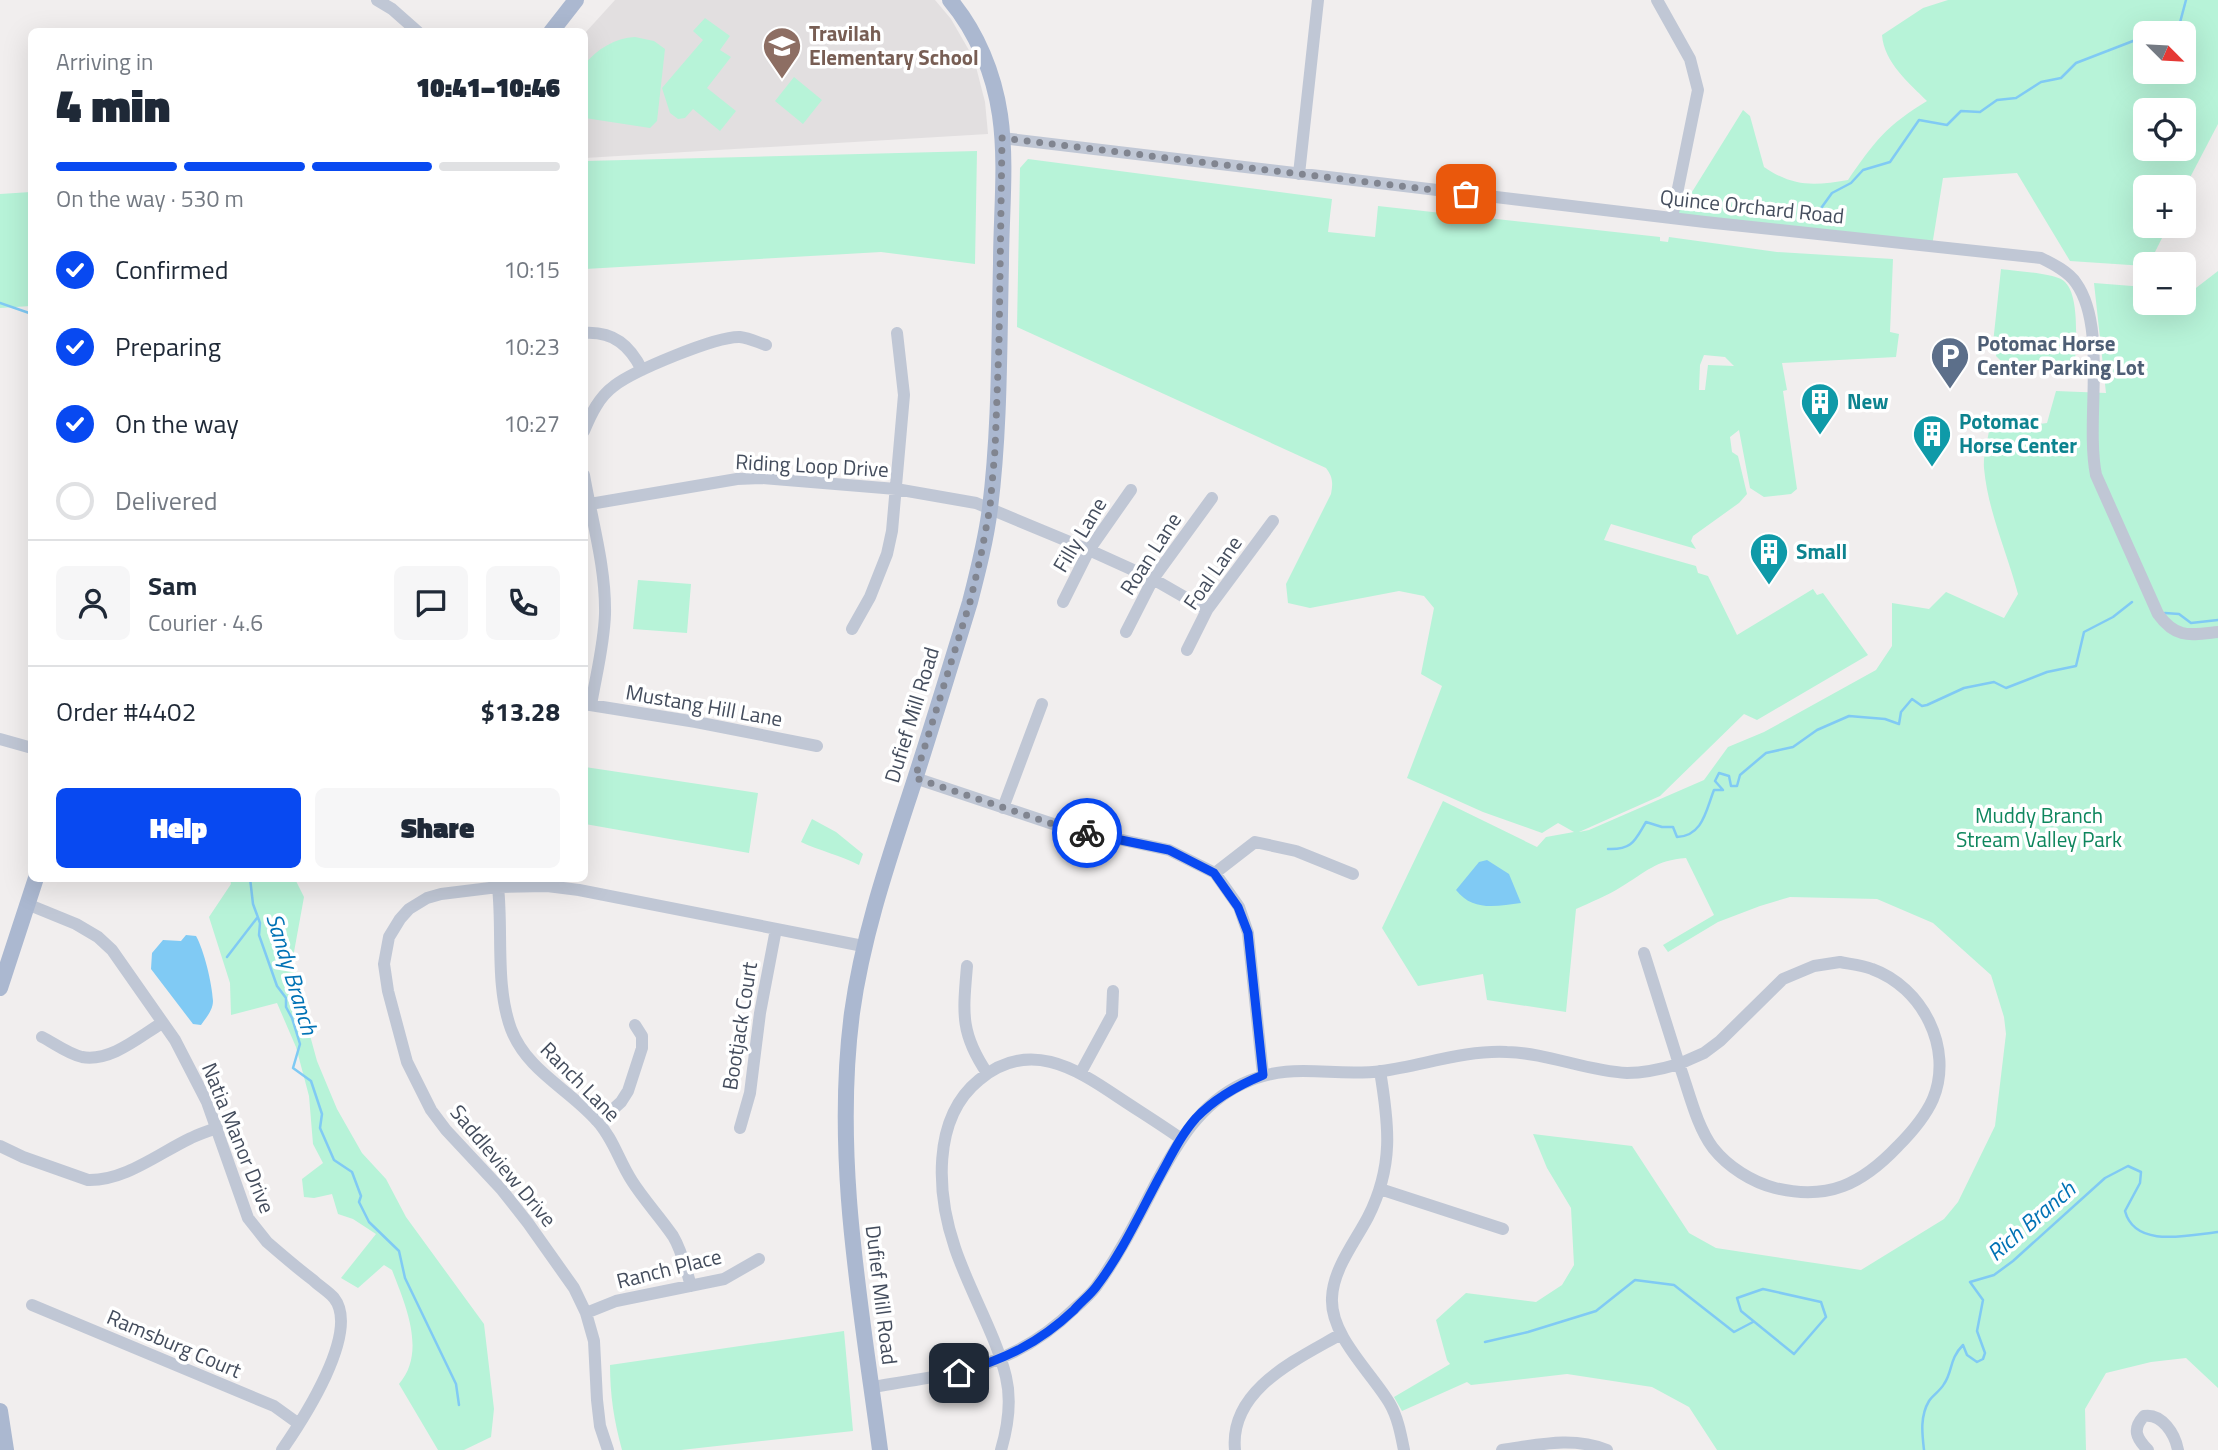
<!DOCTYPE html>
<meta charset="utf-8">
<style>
body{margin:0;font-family:"Titillium Web",sans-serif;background:#f6f6f7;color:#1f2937;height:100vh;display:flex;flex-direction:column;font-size:26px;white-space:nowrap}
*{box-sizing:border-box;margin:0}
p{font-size:23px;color:#747a83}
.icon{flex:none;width:38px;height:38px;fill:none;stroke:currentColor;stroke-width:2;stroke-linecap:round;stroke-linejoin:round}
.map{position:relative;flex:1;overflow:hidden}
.panel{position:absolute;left:28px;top:28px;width:560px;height:854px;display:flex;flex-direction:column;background:#fff;border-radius:10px;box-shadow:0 7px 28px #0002}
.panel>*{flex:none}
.needle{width:46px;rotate:114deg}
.buttons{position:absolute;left:2133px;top:21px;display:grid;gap:14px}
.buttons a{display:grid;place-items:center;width:63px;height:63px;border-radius:10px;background:#fff;box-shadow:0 7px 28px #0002;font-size:35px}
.pin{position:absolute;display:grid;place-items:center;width:60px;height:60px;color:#fff;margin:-30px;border-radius:14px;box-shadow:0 4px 10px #0006}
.courier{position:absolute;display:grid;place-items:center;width:70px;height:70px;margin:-35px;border:5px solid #0849f1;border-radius:50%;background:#fff;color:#222;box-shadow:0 2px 9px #0007}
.head em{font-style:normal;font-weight:800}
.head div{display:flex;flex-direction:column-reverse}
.head{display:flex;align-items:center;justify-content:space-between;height:119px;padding:0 28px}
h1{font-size:46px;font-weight:800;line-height:52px}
.bar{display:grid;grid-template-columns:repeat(4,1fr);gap:10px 7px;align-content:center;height:84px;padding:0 28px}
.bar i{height:9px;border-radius:5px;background:#e0e1e3}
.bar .current{background:#0849f1}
.bar p{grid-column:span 4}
.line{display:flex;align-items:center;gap:18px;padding:0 28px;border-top:2px solid #e0e1e3}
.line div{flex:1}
.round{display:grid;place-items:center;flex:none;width:74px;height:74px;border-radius:10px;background:#f6f6f7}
ol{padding:0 28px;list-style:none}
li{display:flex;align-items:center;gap:21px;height:77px}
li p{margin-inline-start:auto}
li .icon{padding:7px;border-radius:50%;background:#0849f1;color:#fff;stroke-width:4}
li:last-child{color:#747a83}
li i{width:38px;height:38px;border:4px solid #e0e1e3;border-radius:50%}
.primary-button{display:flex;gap:14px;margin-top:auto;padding:14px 28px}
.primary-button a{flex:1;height:80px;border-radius:10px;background:#0849f1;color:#fff;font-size:28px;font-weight:800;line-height:80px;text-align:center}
.primary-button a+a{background:#f6f6f7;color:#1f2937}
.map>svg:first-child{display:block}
.education{fill:#e2dfe0}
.green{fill:#b7f3d8;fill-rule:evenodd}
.water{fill:#80caf4}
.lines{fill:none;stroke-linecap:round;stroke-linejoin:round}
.stream{stroke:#80caf4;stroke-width:2.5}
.minor{stroke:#c0c7d5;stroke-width:12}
.major{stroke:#abb8d0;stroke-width:16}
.done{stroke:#818590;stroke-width:7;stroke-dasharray:0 12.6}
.route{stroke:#0849f1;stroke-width:9}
.labels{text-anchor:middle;stroke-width:7;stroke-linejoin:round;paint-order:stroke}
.education-label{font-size:21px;font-weight:bold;fill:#785e54;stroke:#fff;text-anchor:start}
.street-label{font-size:21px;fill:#444d5d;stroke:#fff}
.service-label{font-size:21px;font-weight:bold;fill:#4e5e75;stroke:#fff;text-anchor:start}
.culture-label{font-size:21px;font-weight:bold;fill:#0d838f;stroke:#fff;text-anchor:start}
.park-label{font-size:21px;fill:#0e865d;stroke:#fff}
.water-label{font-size:23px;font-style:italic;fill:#0072b5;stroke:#fff}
</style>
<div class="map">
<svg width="2218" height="1450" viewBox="0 0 2218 1450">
<rect width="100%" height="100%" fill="#f1eeee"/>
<path class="education" d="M615,0H935L951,19L974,59L985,102L988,134L585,158V33Z"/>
<path class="green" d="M1948,0H2218V124L2184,189L2146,187V226H2168L2149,264L2145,266L2070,261L2017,173L1943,178L1932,246L1667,218L1682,208L1743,110L1750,116L1764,167C1793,187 1814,186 1848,180C1874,142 1887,125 1927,101C1908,82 1884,62 1882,35L1923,8ZM2146,33H2184V72H2146ZM2146,110H2184V149H2146Z
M705,18L730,36L720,50L731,57L707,88L736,111L720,131L693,109L685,118L678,119L670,113L662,88L703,40L693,31Z
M635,37L654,41L665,49L657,121L650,128L585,118L584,65C597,49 615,38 635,37Z
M794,77L822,100L803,124L775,101Z
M977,151L975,264L881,252L585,269V161Z
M1028,159L1332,199L1328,232L1375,237L1378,206L1660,237V241L1668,242L1669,237L1777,252L1893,259L1890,332L1899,334L1896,357L1782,363L1787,390L1783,391L1797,489L1791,494L1764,497L1750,488L1739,430L1730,437L1732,452L1738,456L1747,494L1739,503L1693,536L1691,541L1696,549L1611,524L1604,540L1696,566L1698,573L1708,576L1737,635L1813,589L1817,595L1823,593L1868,655L1757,720L1744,714L1660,796L1579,832L1589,830L1704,780L1728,747L1764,732L1876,670L1892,646V603L1929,609L1946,592L2004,618L2018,594C2007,552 1988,512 1984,468C1983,457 1987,443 1989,431L2047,423L2056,391L2106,393L2094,283L2145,287L2146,303H2184V291H2192L2218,271V1388L2186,1358L2151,1362L2106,1373L2085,1409L2086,1450H1717L1689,1407L1652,1387L1567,1374L1471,1385L1467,1382L1402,1411L1394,1397L1450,1364L1447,1360L1436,1320L1466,1293L1536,1302L1562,1285L1574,1265L1571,1208L1547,1168L1533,1134L1632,1146L1689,1233L1716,1248L1861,1270L1944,1219L1958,1202L1995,1126L2006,1034L2004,1017L1991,975L1933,923L1877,899L1790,897L1760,906L1718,922L1668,952L1663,945L1714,915L1686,858C1656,860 1646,872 1621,887C1607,896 1591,902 1576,909L1566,1012L1487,1000L1483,974L1418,986L1382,928L1443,801L1537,847L1546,837L1574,832L1558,823L1542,833L1483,812L1407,778L1442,686L1421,674L1434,608L1424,596L1399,591L1310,608L1288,603L1286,584L1331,494C1333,483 1333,477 1326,468L1017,327L1020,168ZM1704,355L1725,357L1734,366L1708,365L1705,390H1699L1700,365Z
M31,192V306L0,308V194Z
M2001,269C2015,271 2049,273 2061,279C2082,290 2075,348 2075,369L2004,364L1996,356L1997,346L1993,343Z
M638,580L691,584L687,633L633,629Z
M585,767L758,793L749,853L585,824Z
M812,819L836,832L863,854L859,865C840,855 820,851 801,842Z
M230,879H295L304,897L294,952L297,988L317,1061L337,1109L362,1153L386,1179L406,1217L484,1324L494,1409L491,1437L464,1450H438L399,1384C427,1352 405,1304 392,1270L384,1265L358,1288L341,1278L376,1234L353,1219L338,1214L332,1194L314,1198L304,1197L302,1179L323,1163L313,1144L309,1096L296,1047L277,1003L231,1015L230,983L209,917L231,884Z
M844,1331L853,1431L681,1450H622C614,1421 610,1395 610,1365Z"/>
<path class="water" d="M1487,860L1509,874L1521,903C1497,906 1473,912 1456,890L1479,862Z
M186,935L196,936C204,950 212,983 213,1001C213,1010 206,1018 201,1025L193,1024L151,969L152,953L163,940L181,941Z"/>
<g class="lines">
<path class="stream" d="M2156,33L2178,30L2186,0
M1819,211L1832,193L1851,183L1863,170L1890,162L1919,120L1947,125L1961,111L1980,112L1997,100L2016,98L2041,82L2061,78L2076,63L2146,36
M0,303L32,314
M2165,613L2179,614L2191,623L2218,620
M1608,849C1633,850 1635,840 1646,822L1662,827H1673L1677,837C1703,836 1706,810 1714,790H1723L1715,781L1719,773L1729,776L1731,786H1737L1740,775L1766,753L1793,747L1817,730L1849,716L1885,719L1899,724L1901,712L1912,699L1922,706L1927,705L1964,688L1994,682L2006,688L2047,672L2076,666L2084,632L2113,617L2132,602
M250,878L253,904L260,923L259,935L277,986L286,998V1007L292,1018L300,1044L293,1068L311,1081L322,1114L320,1128L334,1160L352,1172L361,1196L359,1202L369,1222L399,1251L405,1278L456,1384L459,1405
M227,957L257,918
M1763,1289L1821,1302L1826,1317L1794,1354L1741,1311L1737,1298Z
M1485,1342L1528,1332L1596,1311L1635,1280L1674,1285L1734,1332L1753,1322
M1924,1450C1922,1433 1920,1416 1929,1401C1933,1395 1940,1391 1944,1384C1953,1371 1949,1359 1963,1345L1967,1355L1977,1362L1983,1359L1985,1353L1977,1331L1983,1300L1970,1282L1994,1275L2013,1261L2105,1178L2128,1166L2141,1172L2140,1183L2125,1211C2135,1249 2189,1235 2218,1232"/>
<path class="minor" d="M377,0L392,9L418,32
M1657,0L1690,59L1698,90L1672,218
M1002,138L1705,222L2041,258C2053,264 2069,272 2076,283C2108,328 2085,420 2096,475L2158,614C2176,639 2190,635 2218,632
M1299,174L1318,0
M584,333C614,331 630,346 642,370
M584,431C591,414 599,397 614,386C633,371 716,336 740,337C749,338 757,342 766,345
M584,475C592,521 606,568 605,614C604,645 596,675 591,705
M590,504L737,479L761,478L896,489L976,503L1089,550L1153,579L1207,610
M1063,602L1089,550L1131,490
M852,629L870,597L887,554L892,531L904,395L897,333
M1126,632L1153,579L1212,498
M1187,650L1207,610L1273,521
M584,704L696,722L817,746
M0,739L32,748
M915,778L1062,827L1169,850L1215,873L1239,907L1248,933L1263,1075
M1003,808L1042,704
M1215,873L1255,842L1296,851L1353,874
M498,887C503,933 495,985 511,1029C527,1071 569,1089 597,1121C613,1138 619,1161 632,1181C644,1200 660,1217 673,1236C682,1251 686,1269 691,1286
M27,904L76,924L98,937L112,950L175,1040L207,1102L248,1218L267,1242C282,1255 297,1268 313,1280C319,1286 328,1291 334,1298C361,1332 302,1421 282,1450
M1840,962C1850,964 1862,965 1872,969C1922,987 1954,1048 1933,1099C1925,1117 1912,1132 1898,1146C1862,1184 1828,1201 1775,1188C1752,1182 1728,1167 1713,1148C1696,1125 1689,1091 1679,1064L1704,1053L1720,1041L1783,979L1814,966Z
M967,966C963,1013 960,1033 987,1073
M42,1037C54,1043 68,1054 82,1057C111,1062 139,1037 162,1023
M1380,1071C1389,1125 1394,1166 1368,1217C1355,1242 1333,1269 1332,1298C1330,1336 1372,1373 1390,1404C1398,1418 1401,1435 1404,1450
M1081,1072L1112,1015L1113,991
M599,1122L621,1102L628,1091L642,1048V1036L635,1025
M740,1128L750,1093L760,1013L776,929
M0,1146L23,1157L88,1180C125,1181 159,1153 191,1138C199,1134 208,1131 217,1128
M1380,1189L1503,1229
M32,1305L274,1406L299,1424
M586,1313L616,1301L724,1279L759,1259
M872,1387C951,1374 1013,1369 1074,1309C1082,1302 1090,1295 1096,1287C1120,1254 1138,1217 1157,1181C1178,1142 1200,1104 1242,1084C1291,1060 1332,1078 1382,1071C1424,1065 1465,1050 1507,1052C1548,1053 1586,1071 1627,1073C1645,1073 1662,1069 1679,1064L1644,953
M608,1450L600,1426L597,1400L594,1341L586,1313L574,1288L528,1223L502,1190L446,1130L431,1110L407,1062L388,991L384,964L389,937L400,919L409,909L427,898L441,894L498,887L547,886L579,890L863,946
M1001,1450C1008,1426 1012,1402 1006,1377C996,1335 969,1290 955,1248C937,1195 931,1119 979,1080C1028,1039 1074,1067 1118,1097C1139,1111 1160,1124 1180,1138
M1235,1450C1229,1389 1298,1359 1341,1334
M1502,1450C1538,1445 1572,1436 1607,1450
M2148,1450C2136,1438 2132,1429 2144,1416C2162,1413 2175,1434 2178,1450"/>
<path class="major" d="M551,32L576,0
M0,988L36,878
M0,1411L6,1450
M880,1450C861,1306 833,1159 852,1013C863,933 890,856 915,779C934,720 952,661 970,602C978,571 986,540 990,508C1000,428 999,345 1001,264C1001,215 1007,164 1000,115C994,74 977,32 950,0"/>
</g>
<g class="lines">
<path class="done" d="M1087,833L1062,827L915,778L970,602L981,555L990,507L995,450L999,343L1002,138L1466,194"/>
<path class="route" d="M959,1373C1006,1358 1038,1344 1074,1310C1081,1302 1090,1295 1096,1287C1122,1253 1140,1213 1160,1176C1171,1156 1181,1135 1196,1118C1215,1098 1239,1085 1263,1075L1248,933L1238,907L1214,873L1169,850L1087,833"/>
</g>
<defs>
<g id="school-pin" transform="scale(2.0125)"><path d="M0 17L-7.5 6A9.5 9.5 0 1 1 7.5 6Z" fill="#8d6e63" stroke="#fff"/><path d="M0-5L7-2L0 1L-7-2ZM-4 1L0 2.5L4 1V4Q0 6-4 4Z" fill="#fff"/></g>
<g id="parking-pin" transform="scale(2.0125)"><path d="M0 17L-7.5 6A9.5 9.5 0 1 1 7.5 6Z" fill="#5c6f8a" stroke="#fff"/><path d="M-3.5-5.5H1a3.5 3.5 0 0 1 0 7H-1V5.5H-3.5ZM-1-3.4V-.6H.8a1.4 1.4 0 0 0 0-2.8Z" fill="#fff"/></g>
<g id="building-pin" transform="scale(2.0125)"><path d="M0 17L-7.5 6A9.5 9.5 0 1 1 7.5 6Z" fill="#0f9aa8" stroke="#fff"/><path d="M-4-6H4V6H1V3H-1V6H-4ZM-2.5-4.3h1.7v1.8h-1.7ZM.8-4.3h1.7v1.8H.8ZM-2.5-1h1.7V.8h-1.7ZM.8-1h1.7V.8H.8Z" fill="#fff"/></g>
</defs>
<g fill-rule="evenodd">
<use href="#school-pin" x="782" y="46"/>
<use href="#parking-pin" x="1950" y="356"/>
<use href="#building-pin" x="1820" y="402"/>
<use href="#building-pin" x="1932" y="434"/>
<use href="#building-pin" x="1769" y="552"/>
</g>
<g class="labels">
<g class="education-label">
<text x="809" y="41">Travilah<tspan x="809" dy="24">Elementary School</tspan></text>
</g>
<g class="street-label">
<text transform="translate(1752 207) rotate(6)" y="7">Quince Orchard Road</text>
<text transform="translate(812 466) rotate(3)" y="7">Riding Loop Drive</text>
<text transform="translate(1080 535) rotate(-59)" y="7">Filly Lane</text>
<text transform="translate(1151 554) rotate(-57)" y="7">Roan Lane</text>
<text transform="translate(1213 573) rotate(-55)" y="7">Foal Lane</text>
<text transform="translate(704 706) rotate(10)" y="7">Mustang Hill Lane</text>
<text transform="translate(912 715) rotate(-73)" y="7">Dufief Mill Road</text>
<text transform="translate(740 1026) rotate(-81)" y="7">Bootjack Court</text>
<text transform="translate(580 1082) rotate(45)" y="7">Ranch Lane</text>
<text transform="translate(238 1138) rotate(68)" y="7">Natia Manor Drive</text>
<text transform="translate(503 1166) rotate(50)" y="7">Saddleview Drive</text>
<text transform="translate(669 1269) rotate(-14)" y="7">Ranch Place</text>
<text transform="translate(881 1295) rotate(83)" y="7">Dufief Mill Road</text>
<text transform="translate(174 1344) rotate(23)" y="7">Ramsburg Court</text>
</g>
<g class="service-label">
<text x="1977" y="351">Potomac Horse<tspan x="1977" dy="24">Center Parking Lot</tspan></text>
</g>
<g class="culture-label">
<text x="1847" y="409">New</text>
<text x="1959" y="429">Potomac<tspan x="1959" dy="24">Horse Center</tspan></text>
<text x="1796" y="559">Small</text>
</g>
<g class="park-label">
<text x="2039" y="823">Muddy Branch<tspan x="2039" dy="24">Stream Valley Park</tspan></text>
</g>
<g class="water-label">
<text transform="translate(292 974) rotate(73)" y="8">Sandy Branch</text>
<text transform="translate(2031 1221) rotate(-41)" y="8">Rich Branch</text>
</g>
</g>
</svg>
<div class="buttons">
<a><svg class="needle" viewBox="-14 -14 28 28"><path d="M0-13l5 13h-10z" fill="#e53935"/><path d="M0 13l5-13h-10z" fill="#747a83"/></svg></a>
<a><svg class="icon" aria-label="locate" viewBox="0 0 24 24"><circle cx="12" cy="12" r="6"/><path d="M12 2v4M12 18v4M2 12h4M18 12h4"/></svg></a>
<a>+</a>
<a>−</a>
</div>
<div class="pin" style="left:1466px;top:194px;background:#ea580c"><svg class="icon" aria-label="bag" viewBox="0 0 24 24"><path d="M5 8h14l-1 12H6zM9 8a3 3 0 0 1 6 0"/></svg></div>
<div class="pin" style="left:959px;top:1373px;background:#1f2937"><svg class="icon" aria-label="home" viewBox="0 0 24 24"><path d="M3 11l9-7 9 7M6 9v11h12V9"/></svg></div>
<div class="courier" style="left:1087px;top:833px"><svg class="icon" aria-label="bike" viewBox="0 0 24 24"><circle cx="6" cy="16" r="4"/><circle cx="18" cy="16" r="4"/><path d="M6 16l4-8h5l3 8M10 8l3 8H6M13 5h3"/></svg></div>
<section class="panel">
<div class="head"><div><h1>4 min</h1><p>Arriving in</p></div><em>10:41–10:46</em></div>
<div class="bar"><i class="current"></i><i class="current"></i><i class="current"></i><i></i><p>On the way · 530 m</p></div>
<ol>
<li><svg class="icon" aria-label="check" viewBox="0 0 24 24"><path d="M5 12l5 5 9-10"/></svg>Confirmed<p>10:15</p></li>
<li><svg class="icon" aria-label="check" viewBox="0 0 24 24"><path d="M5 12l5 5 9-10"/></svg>Preparing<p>10:23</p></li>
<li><svg class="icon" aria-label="check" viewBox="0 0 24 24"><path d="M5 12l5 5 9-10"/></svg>On the way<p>10:27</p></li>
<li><i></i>Delivered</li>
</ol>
<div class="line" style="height:126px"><a class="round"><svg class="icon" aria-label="person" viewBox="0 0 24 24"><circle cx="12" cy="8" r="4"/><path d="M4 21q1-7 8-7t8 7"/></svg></a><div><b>Sam</b><p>Courier · 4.6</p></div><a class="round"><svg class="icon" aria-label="chat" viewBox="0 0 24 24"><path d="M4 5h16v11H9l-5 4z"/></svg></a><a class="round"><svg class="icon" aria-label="phone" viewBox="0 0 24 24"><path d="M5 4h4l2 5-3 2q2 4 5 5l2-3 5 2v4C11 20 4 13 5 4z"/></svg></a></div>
<div class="line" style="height:91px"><div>Order #4402</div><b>$13.28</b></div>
<div class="primary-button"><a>Help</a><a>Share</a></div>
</section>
</div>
